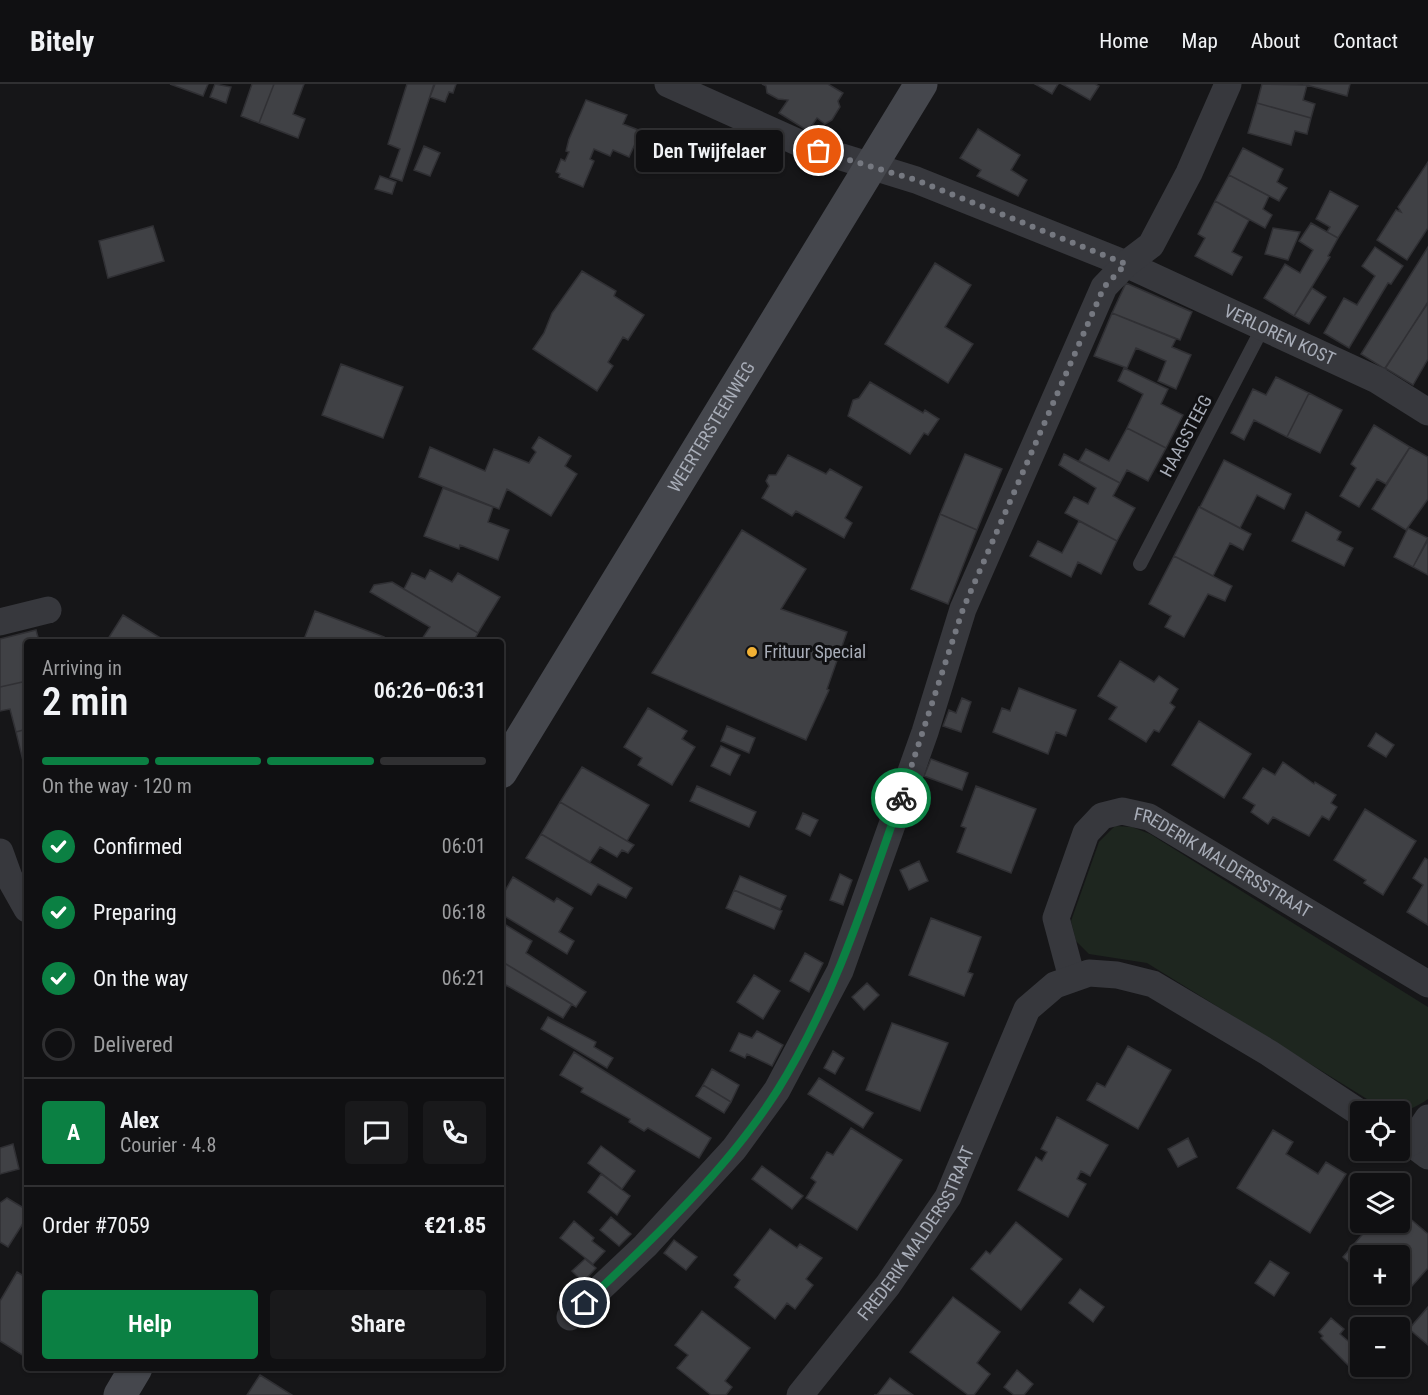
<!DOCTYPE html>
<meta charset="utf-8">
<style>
body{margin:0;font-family:"Roboto Condensed",sans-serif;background:#19191b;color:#f1f3f6;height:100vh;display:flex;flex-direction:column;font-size:22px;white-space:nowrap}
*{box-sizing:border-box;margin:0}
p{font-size:20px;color:#9c9d9f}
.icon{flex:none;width:33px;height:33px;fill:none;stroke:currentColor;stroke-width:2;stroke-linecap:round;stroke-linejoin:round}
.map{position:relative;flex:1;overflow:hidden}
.sheet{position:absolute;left:24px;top:555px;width:480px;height:732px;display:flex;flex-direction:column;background:#101012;border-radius:6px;box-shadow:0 2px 4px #0004,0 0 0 2px #303032}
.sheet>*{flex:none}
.tools{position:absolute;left:1350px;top:1017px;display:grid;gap:12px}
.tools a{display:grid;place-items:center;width:60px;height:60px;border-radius:6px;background:#101012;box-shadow:0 2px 4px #0004,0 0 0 2px #303032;font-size:30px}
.pin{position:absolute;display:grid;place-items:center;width:51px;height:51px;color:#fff;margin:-26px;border:3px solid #fff;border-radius:50%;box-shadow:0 2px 6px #0007}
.courier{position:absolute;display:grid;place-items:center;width:60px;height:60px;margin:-30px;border:4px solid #0b8043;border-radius:50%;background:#fff;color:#222;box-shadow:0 2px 8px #0007}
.bubble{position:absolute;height:42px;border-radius:6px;background:#101012;box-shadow:0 2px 4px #0004,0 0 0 2px #303032;font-size:20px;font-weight:600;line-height:42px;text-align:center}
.headline em{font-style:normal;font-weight:600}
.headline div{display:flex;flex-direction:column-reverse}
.headline{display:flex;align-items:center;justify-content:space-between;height:102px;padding:0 18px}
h1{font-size:39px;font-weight:600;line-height:45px}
.bar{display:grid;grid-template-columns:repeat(4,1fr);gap:9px 6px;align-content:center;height:72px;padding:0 18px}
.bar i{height:8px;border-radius:4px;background:#303032}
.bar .active{background:#0b8043}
.bar p{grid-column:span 4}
.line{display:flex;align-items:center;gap:15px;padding:0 18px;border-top:2px solid #303032}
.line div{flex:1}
.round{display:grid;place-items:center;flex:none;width:63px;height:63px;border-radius:6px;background:#19191b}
ol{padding:0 18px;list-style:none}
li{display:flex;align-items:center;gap:18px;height:66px}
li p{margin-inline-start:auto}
li .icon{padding:6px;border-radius:50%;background:#0b8043;color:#fff;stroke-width:4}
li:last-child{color:#9c9d9f}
li i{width:33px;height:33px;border:3px solid #303032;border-radius:50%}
.action{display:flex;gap:12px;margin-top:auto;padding:12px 18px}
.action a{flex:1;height:69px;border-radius:6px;background:#0b8043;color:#fff;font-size:24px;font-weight:600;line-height:69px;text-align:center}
.action a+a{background:#19191b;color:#f1f3f6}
header{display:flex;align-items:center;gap:36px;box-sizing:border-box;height:84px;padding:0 30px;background:#101012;border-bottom:2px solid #303032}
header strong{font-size:28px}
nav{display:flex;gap:33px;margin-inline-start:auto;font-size:21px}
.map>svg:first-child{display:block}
.green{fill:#1e261f}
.building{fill:#404145;stroke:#303034;stroke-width:1.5}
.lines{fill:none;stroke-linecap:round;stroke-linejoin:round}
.service{stroke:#37383d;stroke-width:14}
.minor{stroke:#37383d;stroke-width:27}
.secondary{stroke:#45474d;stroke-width:33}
.done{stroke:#757880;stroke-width:6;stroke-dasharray:0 10.8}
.route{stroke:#0b8043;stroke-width:8}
.poi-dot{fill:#f2b134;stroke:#111113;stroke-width:2}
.labels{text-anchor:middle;stroke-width:6;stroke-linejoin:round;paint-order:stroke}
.street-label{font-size:18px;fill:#a8adb8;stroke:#111113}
.poi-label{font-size:18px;fill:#a8adb8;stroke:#111113;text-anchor:start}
</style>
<header>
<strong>Bitely</strong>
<nav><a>Home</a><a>Map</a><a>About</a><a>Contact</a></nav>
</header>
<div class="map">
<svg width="1428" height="1311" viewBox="0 0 1428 1311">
<rect width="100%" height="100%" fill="#161618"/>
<path class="green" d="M1115,742L1132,743L1150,750L1428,923V1015C1402,1033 1394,1028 1367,1015L1147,879L1089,870L1076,857L1071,837L1099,758Z"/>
<path class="building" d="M170,0H208L203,12Z
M215,0L231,3L226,19L210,13Z
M252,0H274L259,39L241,32Z
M274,0H304L293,30L305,35L298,54L259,39Z
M407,0H434L402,97L390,93L400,65L388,60Z
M435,0H456L453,9L449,8L445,18L430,13Z
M762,0H828L843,9L838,17L840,23L832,36L825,40L817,34L808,47L779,29L788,16L778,15L767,9L766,2Z
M1035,0H1058L1052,10Z
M1062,0H1095L1099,2L1090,16Z
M1262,0L1307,1L1303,16L1315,20L1311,34L1257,19Z
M1303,0H1350L1347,12Z
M586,16L627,31L623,40L641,47L629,73L613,66L610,72L594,65L590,75L594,77L583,103L559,93L560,90L556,88L561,75L565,77L569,68L566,67L569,55Z
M1257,19L1311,34L1307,50L1295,47L1291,61L1248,49Z
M978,45L1020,71L1011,86L1027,96L1018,112L977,92L981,86L960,74Z
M424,62L440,69L430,92L414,86Z
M1243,64L1283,85L1277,98L1287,104L1279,117L1229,91Z
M1428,78V144L1407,176L1377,156L1396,126L1401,128L1398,123Z
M1229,91L1269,112L1263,125L1272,131L1265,144L1215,117Z
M380,92L396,98L392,110L375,105Z
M1330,107L1358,122L1338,154L1327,148L1330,143L1316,135Z
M1215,117L1249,136L1232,168L1242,173L1232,191L1195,172L1205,154L1198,150Z
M1311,139L1338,154L1328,172L1330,173L1294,232L1264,214L1285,180L1300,189L1313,166L1299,157Z
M153,142L164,177L108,194L99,157Z
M1273,144L1300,148L1288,176L1265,170Z
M1375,163L1403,182L1391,200L1388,199L1349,264L1324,249L1344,214L1357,221L1375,192L1362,182Z
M1428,163V218L1385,285L1361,270Z
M935,179L971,201L945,243L973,260L948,299L885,260Z
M582,187L616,207L614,212L644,231L628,256L623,253L608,278L613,282L597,307L533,265L544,249L552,229Z
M1126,199L1192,228L1180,256L1112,229Z
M1312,204L1326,213L1309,240L1294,232Z
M1428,219V275L1413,301L1385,284Z
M1112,229L1176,255L1172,263L1191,271L1176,305L1158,297L1166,277L1136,264L1127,284L1094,272Z
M341,280L403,303L383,354L322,331Z
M1124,284L1168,305L1161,320L1183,331L1166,364L1127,344L1143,310L1118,297Z
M1276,293L1309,309L1287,353L1254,336L1244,356L1231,349L1253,305L1266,311Z
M870,298L923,329L925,326L939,335L928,351L924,349L910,370L848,332L853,316L859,314Z
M1309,309L1342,326L1320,369L1287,353Z
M1374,341L1410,363L1386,400L1377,395L1359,423L1340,412L1356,384L1351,380Z
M1127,344L1166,364L1148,397L1127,386L1120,399L1079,377L1086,365L1109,377Z
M539,353L571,372L565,382L577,390L551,432L507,405L499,425L419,393L430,363L485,387L494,365L529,379L536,368L532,364Z
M1410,363L1428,373V415L1406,446L1372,425Z
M965,370L1002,385L977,446L940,430Z
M1064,370L1120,399L1113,412L1135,424L1117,457L1065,429L1074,413L1088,420L1096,404L1059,381Z
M788,371L826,390L830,385L862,403L845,434L852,439L844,454L796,427L792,432L762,414L769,402L766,397L769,391H776Z
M1224,376L1291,410L1284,425L1257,411L1240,444L1200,423Z
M443,404L493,423L488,438L509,446L498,476L460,461L459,465L424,452Z
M1199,423L1251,450L1243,466L1230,459L1213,492L1174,472Z
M1306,428L1341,448L1337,456L1353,464L1344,482L1292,457Z
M940,430L977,446L948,520L911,505Z
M1079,437L1117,457L1101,490L1078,478L1071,493L1030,472L1038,457L1062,469Z
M1408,444L1428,454L1413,483L1394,473Z
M742,446L806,485L781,525L847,548L827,605L829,606L806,656L652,589Z
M1428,456V491L1413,483Z
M1174,472L1232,502L1225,517L1208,510L1184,553L1165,543L1171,532L1149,520Z
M430,486L452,498L458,489L500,513L478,549L404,505L412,489L425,495Z
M392,498L478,549L473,558H428L422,555L430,543L370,508L374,501Z
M315,527L384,553L382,558H303Z
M123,531L167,558H106Z
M36,546L39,557L46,555L47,558H27V597L0,603V555Z
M1120,577L1154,598L1159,592L1178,605L1170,619L1175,623L1159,648L1154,646L1146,658L1109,635L1117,623L1098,612Z
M27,597V645L16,648L10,625L0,627V603Z
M1019,604L1076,626L1066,652L1056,648L1048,670L993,648L1002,624L1010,627Z
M962,614L971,618L961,648L943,642L949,626L956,629Z
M648,624L687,647L682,655L695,663L672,701L638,681L642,674L624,663Z
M1199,637L1251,670L1224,714L1172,681Z
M727,642L755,654L749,669L721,657Z
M27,645V693L16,648Z
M1376,649L1394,661L1386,673L1368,662Z
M721,662L740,671L730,691L711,682Z
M931,675L968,689L962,706L924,692Z
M1283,678L1314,700L1315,698L1336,711L1331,719L1337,723L1329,736L1322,732L1309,752L1273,733L1268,740L1251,728L1255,721L1243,714L1263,684L1275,691Z
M582,683L649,721L627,757L560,718Z
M697,702L756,728L749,743L690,717Z
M976,702L1036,725L1011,789L957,768L966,744L961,742Z
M560,718L634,761L628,769L622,766L617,773L600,763L590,778L541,750Z
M1365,725L1416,757L1383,811L1364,799L1366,796L1334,776Z
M803,729L818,736L810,752L796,745Z
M541,750L632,804L626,814L598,800L591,811L526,774Z
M1425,774L1428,776V841L1407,828L1423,801L1413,794Z
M919,777L928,797L909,806L900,786Z
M840,790L852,796L843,821L830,816Z
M740,792L786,812L780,825L734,806Z
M513,793L554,818L557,814L573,824L559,848L574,857L567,870L501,830V814Z
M734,806L782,827L774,845L726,824Z
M931,834L981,853L968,888L973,890L964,912L909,891Z
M501,838L532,857L526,869L586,908L576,923L501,877Z
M805,869L823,879L809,908L790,897Z
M501,877L572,920L563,934L506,901L501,909Z
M754,891L780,907L763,935L737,918Z
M867,899L879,911L864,926L852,913Z
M548,933L596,958L594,963L613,974L607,984L541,945Z
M892,939L948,959L920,1027L866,1006Z
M757,947L783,961L772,982L747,970L745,974L730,967L739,949L752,954Z
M1128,962L1171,986L1138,1045L1087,1016L1097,999L1105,1003Z
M833,967L844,974L835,990L824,984Z
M574,968L711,1054L699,1074L648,1044L644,1047L629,1038L630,1035L581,1008L583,1004L560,991Z
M712,985L739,1001L731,1018L703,1001Z
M819,994L873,1029L863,1044L808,1010Z
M703,1001L731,1018L724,1029L696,1012Z
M1057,1033L1108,1061L1090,1092L1081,1087L1077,1095L1086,1100L1068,1133L1018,1106L1036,1073L1042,1077L1047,1068L1041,1065Z
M851,1044L902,1076L857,1146L806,1114L816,1098L811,1094L827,1068L833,1071Z
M1273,1046L1293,1058L1286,1070L1318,1090L1326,1078L1346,1090L1310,1149L1237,1104Z
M1188,1054L1197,1073L1178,1083L1168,1065Z
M13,1060L19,1085L0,1090V1064Z
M601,1062L635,1087L622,1105L588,1079Z
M762,1082L803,1112L792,1125L752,1095Z
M601,1090L630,1112L617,1131L588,1108Z
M7,1114L27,1126V1133L8,1163L0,1158V1119Z
M1400,1126L1428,1150V1184L1396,1220L1385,1210H1400V1172H1360V1189L1343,1173L1373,1138H1400Z
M611,1133L631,1150L619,1162L600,1146Z
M574,1137L594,1154L592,1157L605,1167L593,1180L560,1154Z
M1016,1138L1062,1175L1021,1226L971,1185L986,1167L990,1170Z
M770,1145L797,1164L800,1160L822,1174L806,1195L813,1201L795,1225L787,1219L775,1235L735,1203L740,1196L734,1191Z
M674,1156L697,1173L686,1186L664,1169Z
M585,1175L596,1184L583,1198L572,1187Z
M1270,1177L1289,1189L1274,1212L1255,1199Z
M17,1188L27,1194V1274L0,1257V1217Z
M1080,1205L1104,1223L1093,1238L1069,1219Z
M953,1213L1000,1248L977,1279L990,1290L974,1311H968L910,1268Z
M1428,1223V1261L1409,1245Z
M702,1227L750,1264L725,1297L732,1303L726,1311H711L677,1284L688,1271L675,1261Z
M1331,1234L1344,1245L1340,1250L1355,1263L1360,1257V1279L1354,1287L1321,1254L1323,1252L1319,1248Z
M1017,1286L1033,1300L1024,1311H1014L1004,1303Z
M260,1291L292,1311H247Z
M890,1294L913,1311H874H877Z"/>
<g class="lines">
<path class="service" d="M1140,480L1264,241"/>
<g class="minor">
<path id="s1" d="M668,0L806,62L916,96L1126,180L1377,296L1428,328"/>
<path d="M0,538L48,526"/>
<path d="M0,768L9,793L27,825"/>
<path id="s2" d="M1072,894L1056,834L1086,749L1102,732L1122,727L1149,733L1428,900"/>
<path d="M1400,1051L1428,1072"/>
<path d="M1412,1058L1428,1034"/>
<path d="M570,1233L645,1162L734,1065L777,1006L840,887L925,648L963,525L1104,203L1126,180L1151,161L1189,89L1228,0"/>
<path id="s3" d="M800,1311L888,1201L948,1113L1027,925L1055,901L1089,889L1117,891L1153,900L1269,969L1360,1029"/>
</g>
<g class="secondary">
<path id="s4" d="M501,688L921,0"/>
<path d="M120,1311L136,1284"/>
</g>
</g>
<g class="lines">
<path class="done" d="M819,67L916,96L1126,180L1104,203L963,525L901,714"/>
<path class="route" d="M585,1219C654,1154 726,1087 777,1007C834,916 866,814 901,714"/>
</g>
<circle class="poi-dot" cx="752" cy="568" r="6"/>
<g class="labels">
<g class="street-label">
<text dy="6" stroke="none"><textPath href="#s1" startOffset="662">VERLOREN KOST</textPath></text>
<text dy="6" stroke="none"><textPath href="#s4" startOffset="404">WEERTERSTEENWEG</textPath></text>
<text transform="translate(1186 352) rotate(-62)" y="6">HAAGSTEEG</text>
<text dy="6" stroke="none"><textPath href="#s2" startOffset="310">FREDERIK MALDERSSTRAAT</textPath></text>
<text dy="6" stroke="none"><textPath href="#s3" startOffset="200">FREDERIK MALDERSSTRAAT</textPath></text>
</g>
<g class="poi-label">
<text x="764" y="574">Frituur Special</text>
</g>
</g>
</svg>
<div class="tools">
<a><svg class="icon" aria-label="locate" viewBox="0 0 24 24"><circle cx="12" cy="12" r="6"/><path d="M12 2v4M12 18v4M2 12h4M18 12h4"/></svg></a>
<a><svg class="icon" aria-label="layers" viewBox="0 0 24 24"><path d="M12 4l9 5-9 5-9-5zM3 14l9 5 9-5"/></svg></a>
<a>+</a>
<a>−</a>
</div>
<div class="pin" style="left:819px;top:67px;background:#ea580c"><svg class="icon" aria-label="bag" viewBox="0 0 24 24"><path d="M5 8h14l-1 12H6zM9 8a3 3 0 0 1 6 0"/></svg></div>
<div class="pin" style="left:585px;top:1219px;background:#1f2937"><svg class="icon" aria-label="home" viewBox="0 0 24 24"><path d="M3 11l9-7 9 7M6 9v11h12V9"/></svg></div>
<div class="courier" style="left:901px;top:714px"><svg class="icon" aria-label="bike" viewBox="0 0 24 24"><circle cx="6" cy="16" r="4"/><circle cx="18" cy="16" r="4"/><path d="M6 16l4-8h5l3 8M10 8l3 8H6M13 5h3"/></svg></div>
<div class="bubble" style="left:636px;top:46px;width:147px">Den Twijfelaer</div>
<section class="sheet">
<div class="headline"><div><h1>2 min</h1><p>Arriving in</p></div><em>06:26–06:31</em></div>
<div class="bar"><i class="active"></i><i class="active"></i><i class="active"></i><i></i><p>On the way · 120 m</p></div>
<ol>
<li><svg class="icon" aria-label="check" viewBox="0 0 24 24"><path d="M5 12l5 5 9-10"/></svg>Confirmed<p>06:01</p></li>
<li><svg class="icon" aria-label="check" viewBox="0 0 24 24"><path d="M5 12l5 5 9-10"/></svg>Preparing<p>06:18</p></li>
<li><svg class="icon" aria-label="check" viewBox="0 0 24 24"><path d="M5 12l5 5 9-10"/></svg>On the way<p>06:21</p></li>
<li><i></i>Delivered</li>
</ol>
<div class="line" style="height:108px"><b class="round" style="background:#0b8043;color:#fff">A</b><div><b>Alex</b><p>Courier · 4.8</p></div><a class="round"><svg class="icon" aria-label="chat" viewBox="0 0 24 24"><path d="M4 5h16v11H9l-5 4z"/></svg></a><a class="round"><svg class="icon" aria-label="phone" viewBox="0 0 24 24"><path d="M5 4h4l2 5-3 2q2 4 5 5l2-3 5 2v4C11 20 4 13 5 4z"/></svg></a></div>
<div class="line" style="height:78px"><div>Order #7059</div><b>€21.85</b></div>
<div class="action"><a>Help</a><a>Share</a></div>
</section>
</div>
